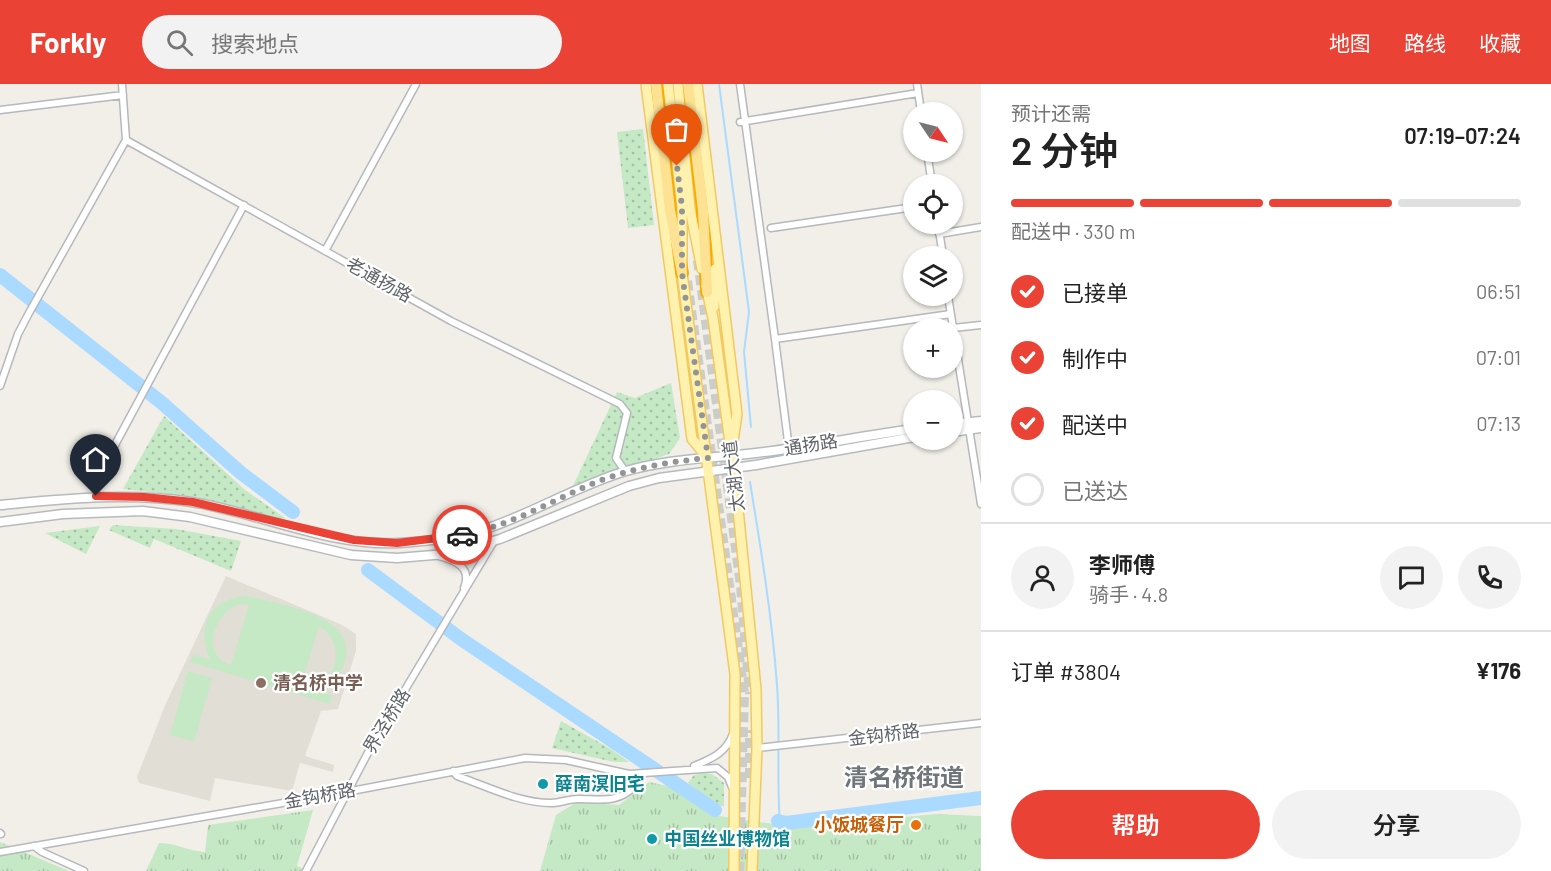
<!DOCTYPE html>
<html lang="zh">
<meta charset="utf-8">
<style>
body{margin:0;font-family:Barlow,"Noto Sans SC",sans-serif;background:#f2f2f2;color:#222;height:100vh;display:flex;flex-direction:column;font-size:22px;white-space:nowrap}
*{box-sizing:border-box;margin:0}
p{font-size:20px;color:#767676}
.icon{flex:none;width:33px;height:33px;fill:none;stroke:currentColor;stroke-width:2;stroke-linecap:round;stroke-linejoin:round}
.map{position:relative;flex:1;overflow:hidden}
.details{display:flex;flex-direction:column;background:#fff;width:570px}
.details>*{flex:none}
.needle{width:39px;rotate:125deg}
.tools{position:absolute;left:903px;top:18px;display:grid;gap:12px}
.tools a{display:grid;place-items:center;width:60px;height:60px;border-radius:50%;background:#fff;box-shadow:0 2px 4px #0004;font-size:30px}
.pin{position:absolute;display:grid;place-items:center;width:51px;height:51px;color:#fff;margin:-62px -26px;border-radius:50% 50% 50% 0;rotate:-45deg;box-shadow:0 0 6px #0007}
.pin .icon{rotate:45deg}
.courier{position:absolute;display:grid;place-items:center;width:60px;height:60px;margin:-30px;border:4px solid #ea4335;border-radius:50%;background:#fff;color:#222;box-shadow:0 2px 8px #0007}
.overview em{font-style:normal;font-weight:600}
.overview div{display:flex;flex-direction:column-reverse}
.overview{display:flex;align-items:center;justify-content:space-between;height:102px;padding:0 30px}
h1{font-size:39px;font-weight:600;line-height:45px}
.bar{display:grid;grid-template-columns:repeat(4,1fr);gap:9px 6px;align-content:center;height:72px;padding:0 30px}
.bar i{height:8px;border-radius:4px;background:#e0e0e0}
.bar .selected{background:#ea4335}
.bar p{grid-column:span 4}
.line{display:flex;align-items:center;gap:15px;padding:0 30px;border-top:2px solid #e0e0e0}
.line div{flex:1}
.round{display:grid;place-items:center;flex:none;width:63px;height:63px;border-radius:32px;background:#f2f2f2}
ol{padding:0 30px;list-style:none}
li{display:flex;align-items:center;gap:18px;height:66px}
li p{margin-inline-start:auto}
li .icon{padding:6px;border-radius:50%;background:#ea4335;color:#fff;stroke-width:4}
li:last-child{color:#767676}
li i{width:33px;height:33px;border:3px solid #e0e0e0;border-radius:50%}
.primary-button{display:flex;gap:12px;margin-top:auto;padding:12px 30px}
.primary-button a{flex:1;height:69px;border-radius:36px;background:#ea4335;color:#fff;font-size:24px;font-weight:600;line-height:69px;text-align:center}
.primary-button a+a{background:#f2f2f2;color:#222}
header{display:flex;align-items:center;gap:36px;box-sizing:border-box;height:84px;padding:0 30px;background:#ea4335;color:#fff}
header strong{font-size:28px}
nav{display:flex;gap:33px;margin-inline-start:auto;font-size:21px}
.search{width:420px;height:54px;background:#f2f2f2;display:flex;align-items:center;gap:15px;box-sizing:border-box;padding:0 21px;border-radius:33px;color:#767676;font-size:22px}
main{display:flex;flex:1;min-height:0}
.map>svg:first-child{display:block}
.education{fill:#e1ded6}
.grass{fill:url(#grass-dots)}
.park{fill:url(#park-tufts)}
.pitch{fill:#c5e8c5;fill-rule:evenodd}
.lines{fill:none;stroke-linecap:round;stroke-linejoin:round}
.stream{stroke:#aadaff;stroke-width:2}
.river{stroke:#aadaff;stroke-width:14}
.highway-tunnel{stroke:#ccccc8;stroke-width:10;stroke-dasharray:10 5;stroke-linecap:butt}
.street-casing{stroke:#b5b8bc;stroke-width:9}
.secondary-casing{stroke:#b6babf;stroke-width:11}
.primary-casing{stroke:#f2c960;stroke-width:12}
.highway-casing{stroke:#f9ab00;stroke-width:14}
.street{stroke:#fff;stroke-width:6}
.secondary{stroke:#fff;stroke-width:8}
.primary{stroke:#fff2af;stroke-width:9}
.highway{stroke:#fde293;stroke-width:10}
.done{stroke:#929495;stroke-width:6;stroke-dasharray:0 10.8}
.route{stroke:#ea4335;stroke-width:8}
.education-dot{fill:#8d6e63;stroke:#fff;stroke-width:2}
.culture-dot{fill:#0f9aa8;stroke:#fff;stroke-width:2}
.food-dot{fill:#e8710a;stroke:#fff;stroke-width:2}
.labels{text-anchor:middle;stroke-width:4.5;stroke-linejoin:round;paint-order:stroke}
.street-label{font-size:18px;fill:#5f6368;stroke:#fff}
.education-label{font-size:18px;font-weight:bold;fill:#785e54;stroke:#fff;text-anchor:start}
.culture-label{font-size:18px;font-weight:bold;fill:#0d838f;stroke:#fff;text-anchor:start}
.food-label{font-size:18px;font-weight:bold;fill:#c56008;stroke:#fff;text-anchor:end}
.district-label{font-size:24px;font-weight:bold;fill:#70757a;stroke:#fff}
</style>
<header>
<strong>Forkly</strong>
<div class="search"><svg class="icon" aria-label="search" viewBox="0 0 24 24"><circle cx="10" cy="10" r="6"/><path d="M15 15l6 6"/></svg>搜索地点</div>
<nav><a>地图</a><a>路线</a><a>收藏</a></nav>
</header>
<main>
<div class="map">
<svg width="981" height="787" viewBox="0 0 981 787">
<defs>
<pattern id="grass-dots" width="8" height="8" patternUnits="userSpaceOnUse" patternTransform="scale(1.5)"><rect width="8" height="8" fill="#c5e8c5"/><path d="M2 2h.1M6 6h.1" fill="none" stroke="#a3c0a4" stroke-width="1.8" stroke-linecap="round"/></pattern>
<pattern id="park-tufts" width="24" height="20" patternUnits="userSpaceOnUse" patternTransform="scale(1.5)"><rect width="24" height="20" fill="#c5e8c5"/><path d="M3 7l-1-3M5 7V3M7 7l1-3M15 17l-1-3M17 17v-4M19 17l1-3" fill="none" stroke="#a3c0a4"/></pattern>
</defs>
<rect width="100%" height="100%" fill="#f1efe8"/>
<path class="education" d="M226,492L340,540L356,550V567L338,625L321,627L305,672L334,681L333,688L300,679L292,707L215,694L210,717L139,699L137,693L166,619Z"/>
<path class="grass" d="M643,45L654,141L628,144L617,48Z
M671,299L680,354L669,370L573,402L617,308L635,314Z
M164,332L245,406L285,434L276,435L197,413L123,405Z
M113,441L176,445L241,457L231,487L154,455L150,464L109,446Z
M100,442L86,470L45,449Z
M561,637L611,665L629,678H614L552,664Z
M703,689L712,690L724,699V722L715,721L688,699L694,691Z"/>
<path class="park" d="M649,698L672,703L713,731L793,743L937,730L981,732V787H540L556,731L577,718L619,721Z
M313,726L297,782L309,787H146L159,759C176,759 188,767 205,768L208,741Z
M0,758L69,787H0Z"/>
<path class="pitch" d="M248,512C280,521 362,531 344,580C340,591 334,603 323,608L332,612L330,620L190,578L193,571L210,575C195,541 211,514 248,512ZM240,520L249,521L231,581C199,571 215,527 240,520ZM319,542C348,559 338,607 301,602Z
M188,587L212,594L194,658L170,651Z"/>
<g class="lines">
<path class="stream" d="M719,0L749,228L744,268L751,343
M750,398C761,465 772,533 777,601C781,655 775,710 782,765"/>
<path class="river" d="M0,191L162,319L241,389L293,428
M368,486L461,555L715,726
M778,737L786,739L981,714"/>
<path class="highway-tunnel" d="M663,0L679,137
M698,176L741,502L750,610
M687,197L744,609L739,787
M750,694V646"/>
<g class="street-casing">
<path id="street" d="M122,0L126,56L451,237L620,320L627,329L616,374L625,387
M740,0L775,255
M917,0L921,28
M0,26L123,11
M740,38L918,9
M927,68L932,100
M938,140L943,172
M771,144L907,124L914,126
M939,150L981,143
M325,167L416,0
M948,212L981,420
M953,244L981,241
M0,302L18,250L29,229L126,56
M789,365L775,255L951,230
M96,412V398L109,372L244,121
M439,472C457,477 472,484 464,504
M757,664L981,639
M694,682C711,675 726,669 733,650
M453,687L457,692C486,702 519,719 551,719C560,719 569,715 578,715C601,715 617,720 635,702L629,690
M0,749L1,750
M34,762L42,768L84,787
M0,768L346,708L525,674L566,676L629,690L717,684L728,693L732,703
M306,787L372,661L494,457"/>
</g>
<g class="secondary-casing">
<path id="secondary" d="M952,340L981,337
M952,348L981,344
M0,421C64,415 127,408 192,418C259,429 331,463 399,459C429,457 463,454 491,443C537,427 579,401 626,387C668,375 712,374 756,369C809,363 861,352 914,345
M0,438L63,430L143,427L190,433L351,471L397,474L446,470L500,455L629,402L659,394L756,381L914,353"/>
</g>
<g class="primary-casing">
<path id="primary" d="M646,0L692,355L707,373
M668,0L682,123V189L735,590L734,787
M678,0L690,125L702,185
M697,0L737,330L733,357
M706,202L713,234L735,395L756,605L757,664L752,787
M714,223L715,185"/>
</g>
<g class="highway-casing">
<path id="highway" d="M656,0L670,126L682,189
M688,0L703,126L707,208"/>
</g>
<use href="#street" class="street"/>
<use href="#secondary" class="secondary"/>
<use href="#primary" class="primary"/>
<use href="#highway" class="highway"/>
</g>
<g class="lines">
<path class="done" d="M462,451C506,443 546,420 587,402C626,385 666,378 708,374L682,189V123L677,82"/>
<path class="route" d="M96,412L144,413L193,418L354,456L397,459L462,451"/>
</g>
<circle class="education-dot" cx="261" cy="599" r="6"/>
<g class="culture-dot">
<circle cx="543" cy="700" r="6"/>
<circle cx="652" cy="755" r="6"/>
</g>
<circle class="food-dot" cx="916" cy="741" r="6"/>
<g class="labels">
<g class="street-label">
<text transform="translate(379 196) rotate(29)" y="6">老通扬路</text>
<text transform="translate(811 361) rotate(-9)" y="6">通扬路</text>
<text transform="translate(734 392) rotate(-97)" y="6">太湖大道</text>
<text transform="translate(387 637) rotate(-59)" y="6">界泾桥路</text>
<text transform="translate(884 651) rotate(-7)" y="6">金钩桥路</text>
<text transform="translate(320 712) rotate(-10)" y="6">金钩桥路</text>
</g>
<g class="education-label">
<text x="273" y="605">清名桥中学</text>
</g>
<g class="culture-label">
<text x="555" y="706">薛南溟旧宅</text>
<text x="664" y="761">中国丝业博物馆</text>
</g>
<g class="food-label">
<text x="904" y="747">小饭城餐厅</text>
</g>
<g class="district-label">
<text x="904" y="702">清名桥街道</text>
</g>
</g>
</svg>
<div class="tools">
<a><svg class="needle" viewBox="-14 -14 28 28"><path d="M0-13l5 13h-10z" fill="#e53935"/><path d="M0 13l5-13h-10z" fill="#767676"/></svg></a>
<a><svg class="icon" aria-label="locate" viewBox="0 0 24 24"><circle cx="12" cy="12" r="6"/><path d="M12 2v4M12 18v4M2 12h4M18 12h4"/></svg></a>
<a><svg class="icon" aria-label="layers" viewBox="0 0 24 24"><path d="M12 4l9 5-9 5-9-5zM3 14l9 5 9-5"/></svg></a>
<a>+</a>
<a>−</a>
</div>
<div class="pin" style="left:677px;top:82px;background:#ea580c"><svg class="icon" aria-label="bag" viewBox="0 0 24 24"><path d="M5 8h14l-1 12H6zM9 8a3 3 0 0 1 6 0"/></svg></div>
<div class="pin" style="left:96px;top:412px;background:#1f2937"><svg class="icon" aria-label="home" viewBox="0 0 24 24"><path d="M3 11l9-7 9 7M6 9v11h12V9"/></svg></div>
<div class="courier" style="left:462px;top:451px"><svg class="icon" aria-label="car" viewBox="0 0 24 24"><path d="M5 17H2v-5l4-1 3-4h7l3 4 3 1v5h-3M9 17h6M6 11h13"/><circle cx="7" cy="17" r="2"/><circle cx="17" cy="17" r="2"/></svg></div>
</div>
<section class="details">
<div class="overview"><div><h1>2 分钟</h1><p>预计还需</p></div><em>07:19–07:24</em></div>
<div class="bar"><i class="selected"></i><i class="selected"></i><i class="selected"></i><i></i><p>配送中 · 330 m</p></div>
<ol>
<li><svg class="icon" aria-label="check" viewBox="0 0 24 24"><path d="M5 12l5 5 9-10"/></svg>已接单<p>06:51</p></li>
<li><svg class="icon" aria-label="check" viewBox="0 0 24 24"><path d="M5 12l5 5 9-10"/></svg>制作中<p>07:01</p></li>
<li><svg class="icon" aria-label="check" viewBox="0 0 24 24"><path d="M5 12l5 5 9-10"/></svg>配送中<p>07:13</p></li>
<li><i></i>已送达</li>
</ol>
<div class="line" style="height:108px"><a class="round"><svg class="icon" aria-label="person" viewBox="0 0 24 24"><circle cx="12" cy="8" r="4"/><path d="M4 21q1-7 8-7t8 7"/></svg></a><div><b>李师傅</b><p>骑手 · 4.8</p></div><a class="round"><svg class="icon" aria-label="chat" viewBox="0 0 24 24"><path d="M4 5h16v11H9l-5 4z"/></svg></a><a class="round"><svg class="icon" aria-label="phone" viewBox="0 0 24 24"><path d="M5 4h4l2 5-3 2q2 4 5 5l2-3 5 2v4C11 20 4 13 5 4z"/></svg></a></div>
<div class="line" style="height:78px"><div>订单 #3804</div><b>¥176</b></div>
<div class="primary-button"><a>帮助</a><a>分享</a></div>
</section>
</main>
